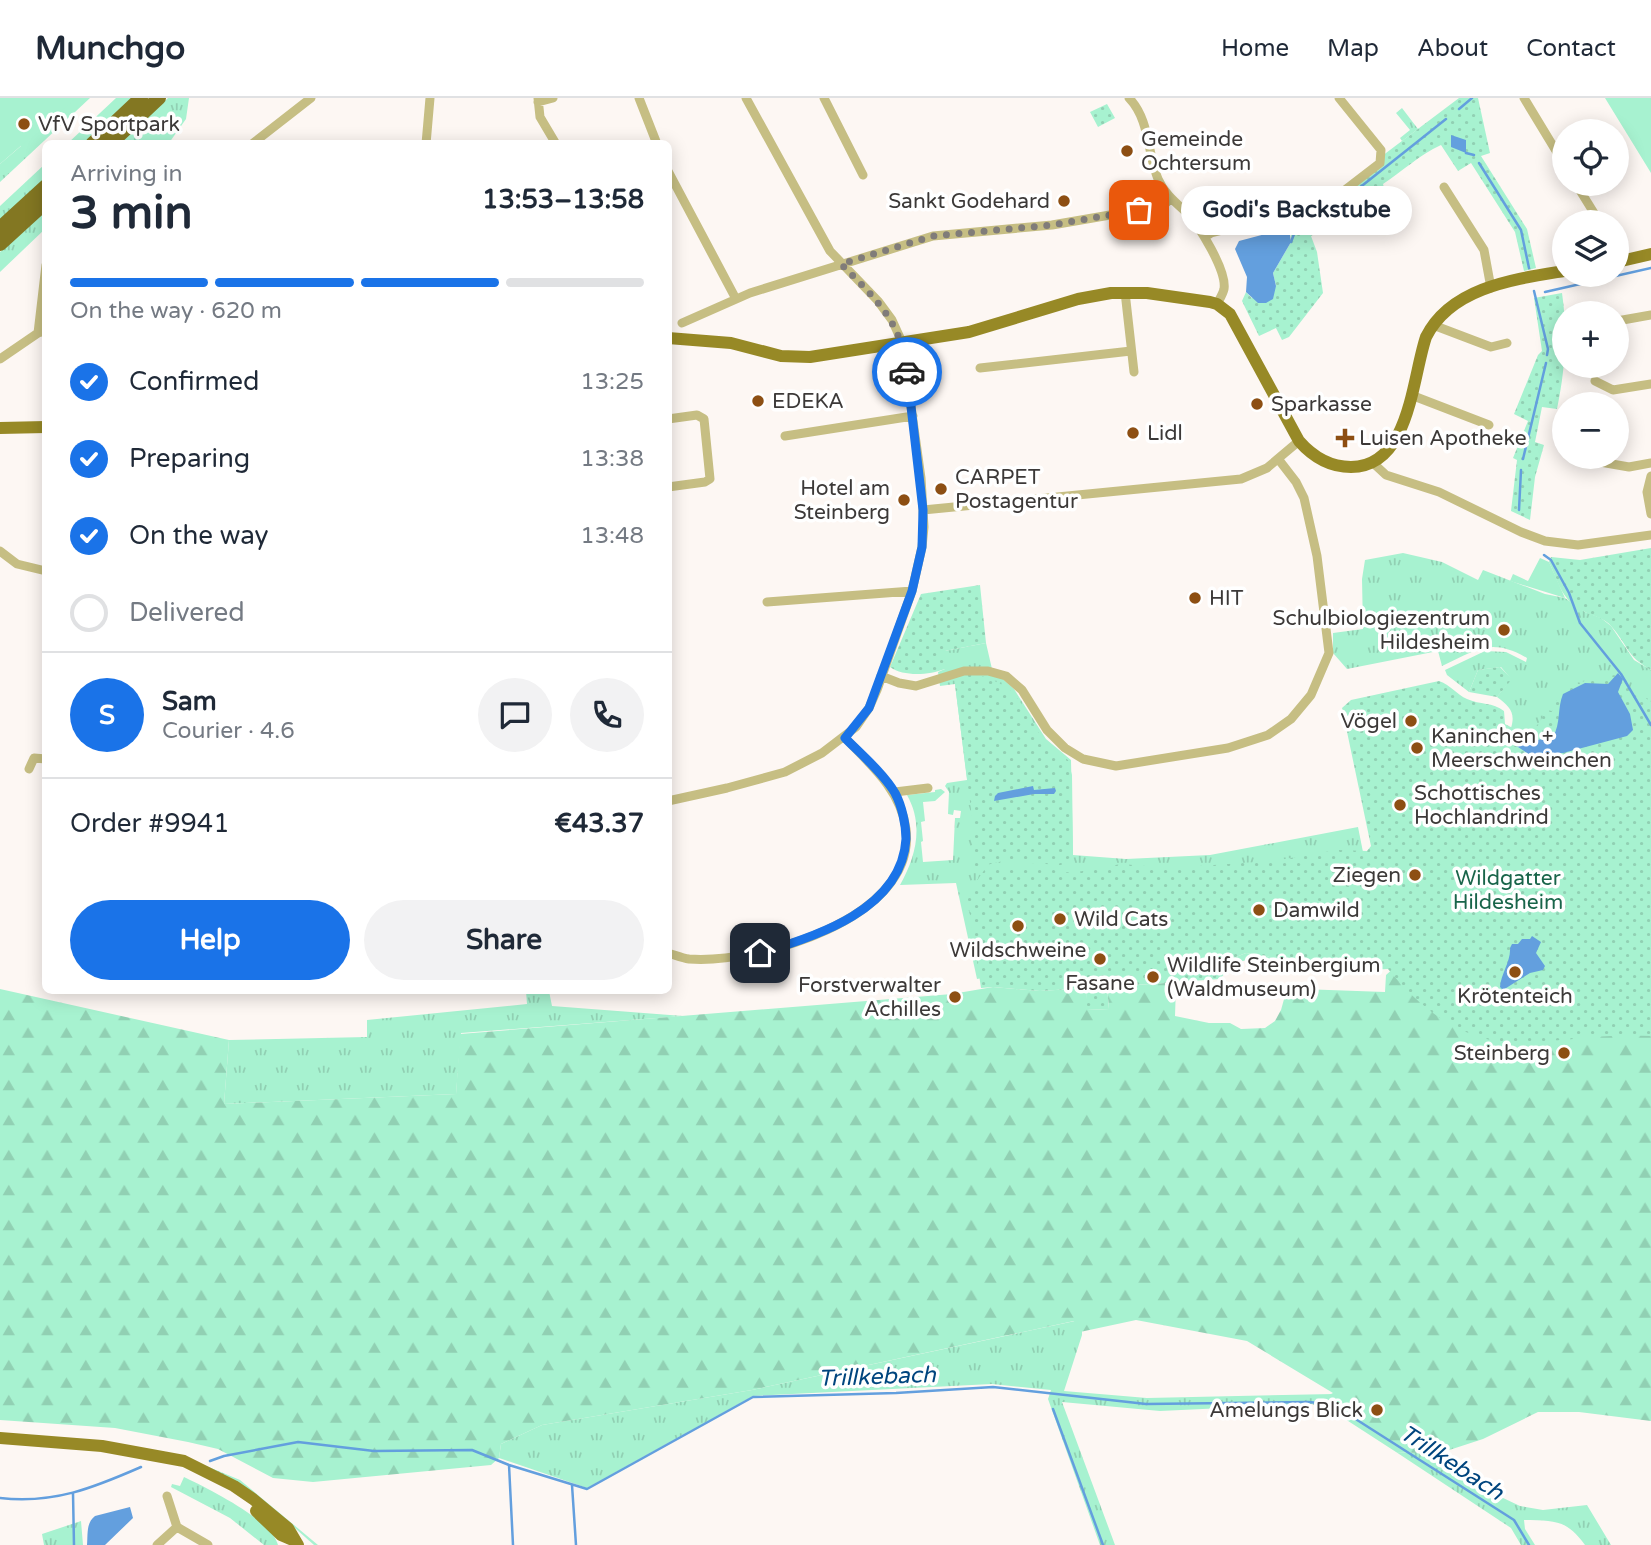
<!DOCTYPE html>
<meta charset="utf-8">
<style>
body{margin:0;font-family:"Varela Round",sans-serif;background:#f2f2f3;color:#1f2937;height:100vh;display:flex;flex-direction:column;font-size:26px;white-space:nowrap}
*{box-sizing:border-box;margin:0}
p{font-size:23px;color:#747a83}
.icon{flex:none;width:38px;height:38px;fill:none;stroke:currentColor;stroke-width:2;stroke-linecap:round;stroke-linejoin:round}
.map{position:relative;flex:1;overflow:hidden}
.sheet{position:absolute;left:42px;top:42px;width:630px;height:854px;display:flex;flex-direction:column;background:#fff;border-radius:10px;box-shadow:0 4px 18px #0003}
.sheet>*{flex:none}
.controls{position:absolute;left:1552px;top:21px;display:grid;gap:14px}
.controls a{display:grid;place-items:center;width:77px;height:77px;border-radius:50%;background:#fff;box-shadow:0 4px 18px #0003;font-size:35px}
.pin{position:absolute;display:grid;place-items:center;width:60px;height:60px;color:#fff;margin:-30px;border-radius:14px;box-shadow:0 4px 10px #0006}
.courier{position:absolute;display:grid;place-items:center;width:70px;height:70px;margin:-35px;border:5px solid #1a73e8;border-radius:50%;background:#fff;color:#222;box-shadow:0 2px 9px #0007}
.bubble{position:absolute;height:49px;border-radius:24px;background:#fff;box-shadow:0 4px 18px #0003;font-size:23px;font-weight:700;line-height:49px;text-align:center}
.headline em{font-style:normal;font-weight:700}
.headline div{display:flex;flex-direction:column-reverse}
.headline{display:flex;align-items:center;justify-content:space-between;height:119px;padding:0 28px}
h1{font-size:46px;font-weight:700;line-height:52px}
.bar{display:grid;grid-template-columns:repeat(4,1fr);gap:10px 7px;align-content:center;height:84px;padding:0 28px}
.bar i{height:9px;border-radius:5px;background:#e0e1e3}
.bar .active{background:#1a73e8}
.bar p{grid-column:span 4}
.line{display:flex;align-items:center;gap:18px;padding:0 28px;border-top:2px solid #e0e1e3}
.line div{flex:1}
.round{display:grid;place-items:center;flex:none;width:74px;height:74px;border-radius:37px;background:#f2f2f3}
ol{padding:0 28px;list-style:none}
li{display:flex;align-items:center;gap:21px;height:77px}
li p{margin-inline-start:auto}
li .icon{padding:7px;border-radius:50%;background:#1a73e8;color:#fff;stroke-width:4}
li:last-child{color:#747a83}
li i{width:38px;height:38px;border:4px solid #e0e1e3;border-radius:50%}
.primary-button{display:flex;gap:14px;margin-top:auto;padding:14px 28px}
.primary-button a{flex:1;height:80px;border-radius:42px;background:#1a73e8;color:#fff;font-size:28px;font-weight:700;line-height:80px;text-align:center}
.primary-button a+a{background:#f2f2f3;color:#1f2937}
header{display:flex;align-items:center;gap:42px;box-sizing:border-box;height:98px;padding:0 35px;background:#fff;border-bottom:2px solid #e0e1e3}
header strong{font-size:33px}
nav{display:flex;gap:38px;margin-inline-start:auto;font-size:24px}
.map>svg:first-child{display:block}
.grass{fill:url(#grass-tufts);fill-rule:evenodd}
.forest{fill:url(#forest-firs)}
.park{fill:url(#park-dots)}
.garden{fill:#a7f2d0}
.water{fill:#639fde}
.lines{fill:none;stroke-linecap:round;stroke-linejoin:round}
.stream{stroke:#639fde;stroke-width:2.5}
.minor{stroke:#c6be83;stroke-width:9}
.major{stroke:#978926;stroke-width:12}
.highway{stroke:#837722;stroke-width:14}
.done{stroke:#807c79;stroke-width:7;stroke-dasharray:0 12.6}
.route{stroke:#1a73e8;stroke-width:9}
.poi-dot{fill:#8d4f13;stroke:#fff;stroke-width:2.5}
.labels{text-anchor:middle;stroke-width:7;stroke-linejoin:round;paint-order:stroke}
.poi-label{font-size:21px;fill:#3c3938;stroke:#fff;text-anchor:start}
.park-label{font-size:21px;fill:#19654a;stroke:#fff}
.water-label{font-size:23px;font-style:italic;fill:#00457e;stroke:#fff}
</style>
<header>
<strong>Munchgo</strong>
<nav><a>Home</a><a>Map</a><a>About</a><a>Contact</a></nav>
</header>
<div class="map">
<svg width="1651" height="1447" viewBox="0 0 1651 1447">
<defs>
<pattern id="grass-tufts" width="24" height="20" patternUnits="userSpaceOnUse" patternTransform="scale(1.75)"><rect width="24" height="20" fill="#a7f2d0"/><path d="M3 7l-1-3M5 7V3M7 7l1-3M15 17l-1-3M17 17v-4M19 17l1-3" fill="none" stroke="#91d0b3"/></pattern>
<pattern id="forest-firs" width="22" height="20" patternUnits="userSpaceOnUse" patternTransform="scale(1.75)"><rect width="22" height="20" fill="#a7f2d0"/><path d="M5 1l3.5 6h-7zM16 11l3.5 6h-7z" fill="#91d0b3"/></pattern>
<pattern id="park-dots" width="8" height="8" patternUnits="userSpaceOnUse" patternTransform="scale(1.75)"><rect width="8" height="8" fill="#a7f2d0"/><path d="M2 2h.1M6 6h.1" fill="none" stroke="#91d0b3" stroke-width="1.8" stroke-linecap="round"/></pattern>
</defs>
<rect width="100%" height="100%" fill="#fdf7f3"/>
<path class="grass" d="M0,0H90L0,84V66L21,48Z
M116,0H132L84,45L67,46Z
M168,0H189L186,21L169,45L119,46Z
M1402,10L1418,31L1402,43L1400,40L1410,32L1396,15Z
M45,66V81L0,124V108Z
M45,112V131L0,174V154Z
M1403,455L1442,464L1478,482L1483,472L1545,496L1565,500L1585,514L1601,520L1611,528L1634,562L1651,572V616L1645,624L1651,651V691L1614,714L1573,731L1561,718L1532,728L1528,706C1516,700 1502,696 1491,689C1479,681 1475,660 1484,648C1488,642 1495,638 1502,634C1527,632 1540,648 1552,614L1547,613C1537,635 1534,636 1511,630C1516,614 1509,608 1497,599L1511,581L1501,569L1478,572L1469,594L1447,577L1445,572L1485,553L1506,554L1526,564L1527,560C1490,539 1477,552 1442,568L1438,553L1347,571L1333,555V535L1363,531L1362,481L1365,462ZM1585,585C1591,585 1602,583 1608,586C1624,593 1630,617 1633,632L1626,638L1563,655L1530,657L1515,647L1517,643C1531,646 1540,640 1553,639C1561,625 1557,611 1563,596Z
M986,545L992,571L1014,591L1046,641L1071,662L1073,757L1126,761L1210,757L1358,729L1363,754L992,878L977,881L956,785L900,787C916,759 924,727 907,697L935,694V692L941,691L945,694L935,703L923,704L925,723L921,724L923,743L921,744L923,764L953,762L955,720H960L961,713L954,712L953,717L948,716L949,694L945,688L947,685L967,682L955,586L940,588L938,574L945,571V553Z
M1246,855L1267,858L1277,862L1270,865L1267,871L1258,867H1250V861L1236,865L1225,875L1218,866Z
M526,893H549L552,908L683,918L461,935L456,996L224,1006L229,942L367,939V922L527,906Z
M1075,1223L1082,1231V1237L1064,1293L1147,1300L1334,1296L1312,1306L1160,1313L1062,1304L1115,1447H1100L1048,1301L1051,1292L992,1286L753,1298L587,1390L499,1360L501,1346L542,1327L752,1292Z
M1396,1354L1437,1356L1501,1399L1520,1408L1543,1412L1587,1407L1611,1447H1585C1566,1421 1555,1423 1524,1422L1525,1431L1535,1447H1521L1511,1430Z
M204,1367L240,1382L318,1447H314L269,1407Z
M184,1379C207,1390 272,1422 278,1447H264L230,1420L171,1389L172,1386L180,1388Z
M81,1423L83,1447H44L42,1436Z"/>
<path class="forest" d="M1651,691V1323L1579,1314H1538L1483,1341L1437,1356L1396,1354L1345,1321L1312,1306L1333,1295L1247,1243L1136,1222L1080,1234L1074,1223L752,1292L542,1327L501,1346L499,1360L491,1367L313,1384L273,1380L218,1351L188,1344L115,1330L0,1322V891L229,942L224,1006L456,996L460,936L952,896L993,889L1040,893L1086,890L1088,912L1109,911L1107,889L1165,885V888H1176L1175,918L1209,925H1230L1241,931L1265,930L1275,923L1281,912L1286,894L1301,884V891L1385,894L1386,877L1484,789Z"/>
<path class="park" d="M1459,0H1478L1490,55L1481,58L1527,131L1536,170L1524,173L1515,134L1471,65L1458,73L1441,47C1419,57 1403,73 1383,86L1385,93L1311,138L1317,154L1323,195L1289,239L1282,242L1276,230L1259,238L1242,203L1246,194L1252,200L1276,188L1273,175L1291,144V119L1328,105L1382,58Z
M1107,6L1115,20L1098,29L1090,14Z
M1562,195C1568,236 1565,272 1557,311L1542,309L1535,344L1544,347L1535,379L1530,422L1511,413L1517,362L1513,360L1528,323L1514,316L1538,257L1542,253L1534,200Z
M1651,450V572C1626,558 1628,547 1611,528C1604,520 1596,519 1587,515C1562,504 1559,486 1549,464L1551,459L1580,462Z
M980,487L986,545L945,553V571C929,577 904,579 890,569L921,496Z
M1500,569L1512,581L1497,599L1469,594L1478,572Z
M974,576C987,579 1004,586 1013,595C1035,620 1035,644 1068,662L1072,677L1073,757L1061,767L1003,763L974,770L972,719L954,579Z
M1614,577L1651,604V938C1617,936 1584,940 1550,943C1538,944 1525,946 1512,945C1460,942 1420,910 1388,871L1306,875L1267,858L1246,855L1218,866L1225,875L1220,881L1107,889L1109,911L1087,912L1086,890L1040,893L993,889L981,890L967,797L985,771L1035,769L1072,775L1121,766L1170,770L1273,763L1337,752L1367,753L1371,748L1342,610L1351,602L1439,583C1451,587 1457,597 1467,601C1480,607 1493,604 1504,613L1505,626C1529,639 1535,635 1546,612L1552,613L1561,593L1587,582H1603Z"/>
<path class="garden" d="M0,0H76L0,66Z
M1605,0H1651V75Z
M1540,460L1549,464L1565,500L1510,483L1513,476L1528,483Z"/>
<path class="water" d="M1451,37L1466,42V55L1451,49Z
M1281,132L1290,137L1291,144L1273,175L1276,188L1273,201L1266,205H1258L1246,194L1247,179L1235,151L1239,143Z
M1618,575L1623,581L1618,594L1630,616L1633,632L1627,638L1563,655L1530,657L1515,647L1517,643C1531,646 1540,640 1553,639C1561,625 1557,611 1563,596L1585,585L1608,586Z
M1033,688L1034,692L1055,690L1056,693L1054,696H1034L994,703L995,698L998,695Z
M1532,838L1541,844L1536,855L1545,868L1543,872L1530,875L1503,892L1500,889C1501,876 1511,863 1510,850L1512,846H1518L1522,841H1530Z
M130,1409L133,1420L105,1447H87C88,1436 86,1425 95,1418Z"/>
<g class="lines">
<path class="stream" d="M1459,11L1472,0
M1466,55L1474,57
M1479,65L1521,132L1529,170
M1291,144C1300,118 1304,120 1329,114L1446,21
M1534,193L1548,251L1547,257
M1545,194L1651,170
M1523,361L1546,265
M1519,412L1521,372
M1544,457L1551,462L1569,495L1580,525L1621,576L1651,627
M1053,1311L1103,1447
M210,1363L224,1358L298,1344L374,1353L472,1352L509,1367L587,1391L753,1299L896,1295L993,1289L1146,1306L1308,1304L1332,1306L1514,1422L1529,1447
M509,1367L513,1447
M572,1387L576,1447
M73,1395L74,1447
M0,1400C54,1406 93,1390 141,1369"/>
<path class="minor" d="M538,0L540,19L556,46
M639,0L657,46
M824,0L863,77
M1129,0C1150,22 1147,54 1158,81C1164,95 1175,104 1186,114C1199,127 1227,173 1224,191C1223,196 1219,202 1217,206
M1524,0L1564,66
M538,4L553,0
M252,46L311,0
M426,46L430,0
M668,73L736,201
M1576,86L1594,115L1597,124
M1444,89L1484,152L1491,190
M1205,139L1211,135L1328,105L1380,65L1381,52L1339,0
M1125,194L1134,274
M1617,223L1651,217
M682,225L750,195L933,138L1052,127L1139,112L1166,105L1171,100
M1433,227L1491,249L1507,245
M38,235L46,167
M0,261L38,235L46,233
M980,270L1131,253
M1595,283L1613,292L1651,286
M1411,297L1489,327
M668,321L697,317L704,321L710,381L705,384L668,389
M785,338L913,318
M1579,359L1583,361L1629,369L1651,365
M1372,364L1386,377L1439,394L1521,434L1545,443L1578,447L1651,437
M1651,378L1647,394L1651,416
M923,412L1241,381L1267,370L1299,343
M0,453L17,466L46,473
M767,504L912,493
M881,578L899,585L916,588L964,573H988L1006,578L1022,592L1047,632L1065,650L1083,661L1116,668L1228,650L1268,637L1291,621L1311,597L1329,555L1317,458L1304,400L1296,384L1279,362
M29,671L34,660L46,661
M895,694L928,690
M668,703L727,690L785,674L822,655L856,629L869,610L877,592L912,493L922,449L924,429L921,380L902,244L892,222L878,203L830,153L746,0
M668,855C675,857 682,860 689,861C758,866 917,821 906,731C901,692 870,666 845,640
M177,1429L208,1447
M157,1447L177,1429L167,1398"/>
<path class="major" d="M1617,164L1651,156
M668,240L731,245L781,258L810,259L969,234L1078,201L1111,195H1147L1210,204L1217,206L1230,216L1299,343C1313,359 1329,369 1351,369C1410,369 1412,280 1426,239C1451,189 1515,181 1564,173
M0,330L46,329
M0,1340L102,1348L184,1363L234,1388L253,1401L288,1430L298,1447
M256,1413L281,1437L295,1443"/>
<path class="highway" d="M92,46L141,0
M110,46L159,0
M0,130L46,88
M0,146L46,104"/>
</g>
<g class="lines">
<path class="done" d="M907,274C902,224 875,200 841,166L933,138L1052,127L1139,112"/>
<path class="route" d="M760,855C816,839 902,811 906,741C906,727 902,708 895,695C884,676 860,655 845,640L869,610L912,493L922,449L923,412L907,274"/>
</g>
<g class="poi-dot">
<circle cx="24" cy="26" r="7"/>
<circle cx="1127" cy="53" r="7"/>
<circle cx="1064" cy="103" r="7"/>
<circle cx="758" cy="303" r="7"/>
<circle cx="1257" cy="306" r="7"/>
<circle cx="1133" cy="335" r="7"/>
<path d="M1341.5 329.5h7v7h7v7h-7v7h-7v-7h-7v-7h7z"/>
<circle cx="941" cy="391" r="7"/>
<circle cx="904" cy="402" r="7"/>
<circle cx="1195" cy="500" r="7"/>
<circle cx="1504" cy="532" r="7"/>
<circle cx="1411" cy="623" r="7"/>
<circle cx="1417" cy="650" r="7"/>
<circle cx="1400" cy="707" r="7"/>
<circle cx="1415" cy="777" r="7"/>
<circle cx="1259" cy="812" r="7"/>
<circle cx="1060" cy="821" r="7"/>
<circle cx="1018" cy="828" r="7"/>
<circle cx="1100" cy="861" r="7"/>
<circle cx="1515" cy="874" r="7"/>
<circle cx="1153" cy="879" r="7"/>
<circle cx="955" cy="899" r="7"/>
<circle cx="1564" cy="955" r="7"/>
<circle cx="1377" cy="1312" r="7"/>
</g>
<g class="labels">
<g class="poi-label">
<text x="38" y="33">VfV Sportpark</text>
<text x="1141" y="48">Gemeinde<tspan x="1141" dy="24">Ochtersum</tspan></text>
<text x="1050" y="110" text-anchor="end">Sankt Godehard</text>
<text x="772" y="310">EDEKA</text>
<text x="1271" y="313">Sparkasse</text>
<text x="1147" y="342">Lidl</text>
<text x="1359" y="347">Luisen Apotheke</text>
<text x="955" y="386">CARPET<tspan x="955" dy="24">Postagentur</tspan></text>
<text x="890" y="397" text-anchor="end">Hotel am<tspan x="890" dy="24">Steinberg</tspan></text>
<text x="1209" y="507">HIT</text>
<text x="1490" y="527" text-anchor="end">Schulbiologiezentrum<tspan x="1490" dy="24">Hildesheim</tspan></text>
<text x="1397" y="630" text-anchor="end">Vögel</text>
<text x="1431" y="645">Kaninchen +<tspan x="1431" dy="24">Meerschweinchen</tspan></text>
<text x="1414" y="702">Schottisches<tspan x="1414" dy="24">Hochlandrind</tspan></text>
<text x="1401" y="784" text-anchor="end">Ziegen</text>
<text x="1273" y="819">Damwild</text>
<text x="1074" y="828">Wild Cats</text>
<text x="1018" y="859" text-anchor="middle">Wildschweine</text>
<text x="1167" y="874">Wildlife Steinbergium<tspan x="1167" dy="24">(Waldmuseum)</tspan></text>
<text x="1100" y="892" text-anchor="middle">Fasane</text>
<text x="941" y="894" text-anchor="end">Forstverwalter<tspan x="941" dy="24">Achilles</tspan></text>
<text x="1515" y="905" text-anchor="middle">Krötenteich</text>
<text x="1550" y="962" text-anchor="end">Steinberg</text>
<text x="1363" y="1319" text-anchor="end">Amelungs Blick</text>
</g>
<g class="park-label">
<text x="1508" y="787">Wildgatter<tspan x="1508" dy="24">Hildesheim</tspan></text>
</g>
<g class="water-label">
<text transform="translate(877 1278) rotate(-2)" y="8">Trillkebach</text>
<text transform="translate(1452 1364) rotate(33)" y="8">Trillkebach</text>
</g>
</g>
</svg>
<div class="controls">
<a><svg class="icon" aria-label="locate" viewBox="0 0 24 24"><circle cx="12" cy="12" r="6"/><path d="M12 2v4M12 18v4M2 12h4M18 12h4"/></svg></a>
<a><svg class="icon" aria-label="layers" viewBox="0 0 24 24"><path d="M12 4l9 5-9 5-9-5zM3 14l9 5 9-5"/></svg></a>
<a>+</a>
<a>−</a>
</div>
<div class="pin" style="left:1139px;top:112px;background:#ea580c"><svg class="icon" aria-label="bag" viewBox="0 0 24 24"><path d="M5 8h14l-1 12H6zM9 8a3 3 0 0 1 6 0"/></svg></div>
<div class="pin" style="left:760px;top:855px;background:#1f2937"><svg class="icon" aria-label="home" viewBox="0 0 24 24"><path d="M3 11l9-7 9 7M6 9v11h12V9"/></svg></div>
<div class="courier" style="left:907px;top:274px"><svg class="icon" aria-label="car" viewBox="0 0 24 24"><path d="M5 17H2v-5l4-1 3-4h7l3 4 3 1v5h-3M9 17h6M6 11h13"/><circle cx="7" cy="17" r="2"/><circle cx="17" cy="17" r="2"/></svg></div>
<div class="bubble" style="left:1181px;top:88px;width:231px">Godi's Backstube</div>
<section class="sheet">
<div class="headline"><div><h1>3 min</h1><p>Arriving in</p></div><em>13:53–13:58</em></div>
<div class="bar"><i class="active"></i><i class="active"></i><i class="active"></i><i></i><p>On the way · 620 m</p></div>
<ol>
<li><svg class="icon" aria-label="check" viewBox="0 0 24 24"><path d="M5 12l5 5 9-10"/></svg>Confirmed<p>13:25</p></li>
<li><svg class="icon" aria-label="check" viewBox="0 0 24 24"><path d="M5 12l5 5 9-10"/></svg>Preparing<p>13:38</p></li>
<li><svg class="icon" aria-label="check" viewBox="0 0 24 24"><path d="M5 12l5 5 9-10"/></svg>On the way<p>13:48</p></li>
<li><i></i>Delivered</li>
</ol>
<div class="line" style="height:126px"><b class="round" style="background:#1a73e8;color:#fff">S</b><div><b>Sam</b><p>Courier · 4.6</p></div><a class="round"><svg class="icon" aria-label="chat" viewBox="0 0 24 24"><path d="M4 5h16v11H9l-5 4z"/></svg></a><a class="round"><svg class="icon" aria-label="phone" viewBox="0 0 24 24"><path d="M5 4h4l2 5-3 2q2 4 5 5l2-3 5 2v4C11 20 4 13 5 4z"/></svg></a></div>
<div class="line" style="height:91px"><div>Order #9941</div><b>€43.37</b></div>
<div class="primary-button"><a>Help</a><a>Share</a></div>
</section>
</div>
